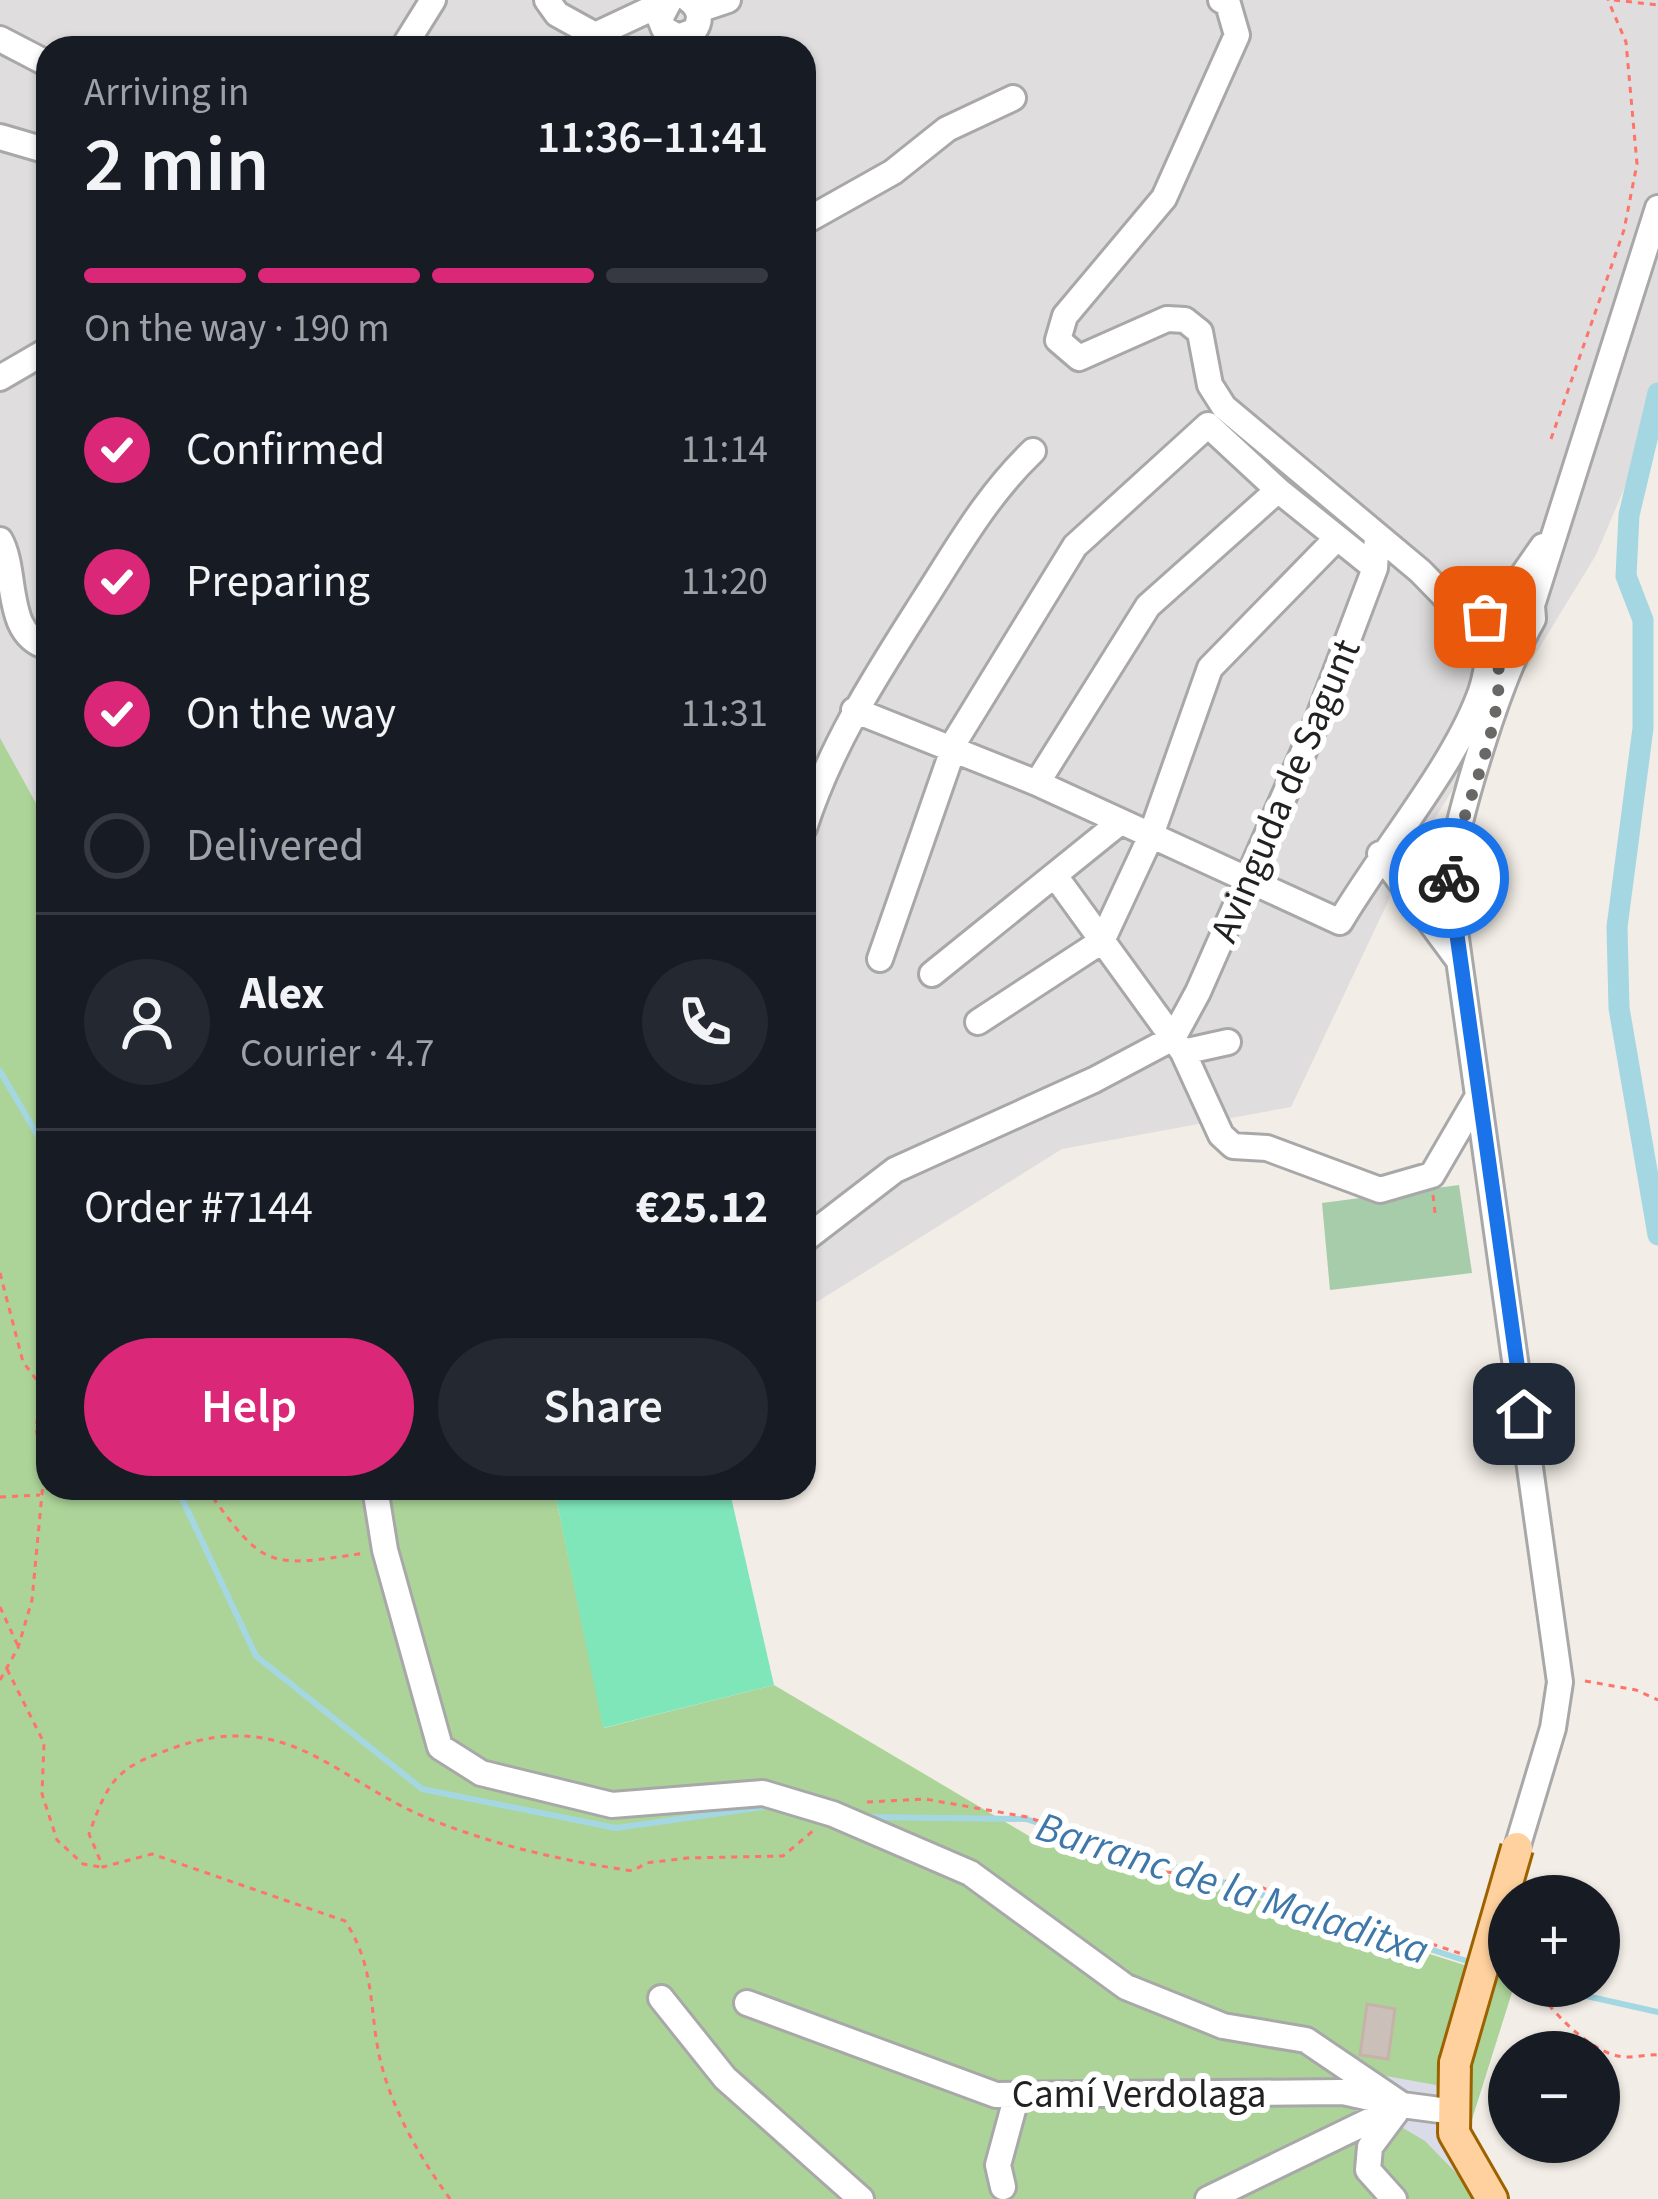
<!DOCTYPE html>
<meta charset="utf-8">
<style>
body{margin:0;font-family:"Source Sans 3",sans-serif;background:#242831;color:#f1f3f6;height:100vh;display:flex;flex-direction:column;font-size:45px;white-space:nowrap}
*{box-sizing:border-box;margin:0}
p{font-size:39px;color:#9ea1a6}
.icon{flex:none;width:66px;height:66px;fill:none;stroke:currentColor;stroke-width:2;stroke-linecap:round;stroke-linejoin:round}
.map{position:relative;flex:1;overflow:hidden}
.side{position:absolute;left:36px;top:36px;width:780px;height:1464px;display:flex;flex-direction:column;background:#171b24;border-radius:36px;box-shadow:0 3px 9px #0004}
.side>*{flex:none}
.controls{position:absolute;left:1488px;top:1875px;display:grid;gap:24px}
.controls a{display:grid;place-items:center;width:132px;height:132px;border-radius:50%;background:#171b24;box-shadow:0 3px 9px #0004;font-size:60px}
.pin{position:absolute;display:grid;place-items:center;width:102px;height:102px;color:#fff;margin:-51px;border-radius:24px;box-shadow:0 6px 18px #0006}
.courier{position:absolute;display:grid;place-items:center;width:120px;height:120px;margin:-60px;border:9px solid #1a73e8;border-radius:50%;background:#fff;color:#222;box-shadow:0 3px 15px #0007}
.summary em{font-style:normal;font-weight:600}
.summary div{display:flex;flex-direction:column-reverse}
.summary{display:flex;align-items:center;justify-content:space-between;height:204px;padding:0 48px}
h1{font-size:78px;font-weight:600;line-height:90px}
.bar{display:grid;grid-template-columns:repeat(4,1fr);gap:18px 12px;align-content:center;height:144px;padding:0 48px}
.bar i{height:15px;border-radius:9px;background:#363941}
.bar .active{background:#db2777}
.bar p{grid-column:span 4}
.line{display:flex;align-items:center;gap:30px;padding:0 48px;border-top:3px solid #363941}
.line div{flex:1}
.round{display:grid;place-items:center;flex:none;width:126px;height:126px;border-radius:63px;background:#242831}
ol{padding:0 48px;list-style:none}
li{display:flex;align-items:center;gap:36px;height:132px}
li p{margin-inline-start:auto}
li .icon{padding:12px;border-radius:50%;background:#db2777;color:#fff;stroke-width:4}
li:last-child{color:#9ea1a6}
li i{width:66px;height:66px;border:6px solid #363941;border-radius:50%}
.action{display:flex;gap:24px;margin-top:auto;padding:24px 48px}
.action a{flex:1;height:138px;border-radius:72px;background:#db2777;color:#fff;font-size:48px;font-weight:600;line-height:138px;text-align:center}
.action a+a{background:#242831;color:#f1f3f6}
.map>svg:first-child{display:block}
.residential{fill:#dfdddd}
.forest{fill:#acd498}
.cemetery{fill:#a6ccaa}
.pitch{fill:#7fe6ba}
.plaza{fill:#dadbe8}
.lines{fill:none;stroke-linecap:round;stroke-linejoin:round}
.stream{stroke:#a4d7e2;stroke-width:6}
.canal{stroke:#a4d7e2;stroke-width:21}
.building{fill:#cabfb9;stroke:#c5b3a7;stroke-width:3}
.minor-casing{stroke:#a8a8a8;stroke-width:30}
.major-casing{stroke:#9d6200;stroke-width:36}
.path{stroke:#ff736a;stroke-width:3;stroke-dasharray:6 6;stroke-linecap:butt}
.minor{stroke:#fff;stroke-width:24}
.major{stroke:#ffd19e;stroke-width:30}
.major-bridge-casing{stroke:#9d6200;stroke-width:36;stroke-linecap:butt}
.major-bridge{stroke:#ffd19e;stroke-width:30}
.done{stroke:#6a6866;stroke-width:12;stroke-dasharray:0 21.6}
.route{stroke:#1a73e8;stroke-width:15}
.labels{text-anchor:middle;stroke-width:12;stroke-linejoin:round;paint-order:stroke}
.street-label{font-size:39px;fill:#212121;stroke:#fff}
.water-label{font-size:42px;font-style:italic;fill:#3f78a8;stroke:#fff}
</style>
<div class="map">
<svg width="1658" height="2199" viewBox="0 0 1658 2199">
<rect width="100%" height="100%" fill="#f2ede6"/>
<path class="residential" d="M0,0H1658V409L1596,555L1401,874L1291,1107L1062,1149L804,1310V48H48V1069L0,1008Z"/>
<path class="forest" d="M0,738L48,825V1488H554L604,1728L774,1685L1029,1836L1258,1900L1509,1979V1986H1514L1463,2148L1502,2199H0Z"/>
<path class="cemetery" d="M1459,1185L1472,1273L1330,1290L1322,1203Z"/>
<path class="pitch" d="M554,1488H729L774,1685L603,1728Z"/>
<path class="plaza" d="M1369,2073L1436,2085L1443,2129L1460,2177L1425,2141L1403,2128L1365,2125L1343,2092Z"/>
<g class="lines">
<path class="stream" d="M0,1071L48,1153
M177,1488L256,1656L422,1789L616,1828L771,1806
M867,1817L1026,1819L1473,1963
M1491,1969L1509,1975
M1542,1986L1658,2012"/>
<path class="canal" d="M1658,393L1629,515L1626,576L1643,620V728L1617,927L1619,1008L1658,1235"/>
</g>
<path class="building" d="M1367,2004L1395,2009L1388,2059L1360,2055Z"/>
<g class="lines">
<g class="minor-casing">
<path id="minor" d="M547,0L557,14L595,35L670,0
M670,0L660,19L664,29L678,37L694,31C702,20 700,8 689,0
M1221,0L1228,4L1237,35L1164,198L1065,316L1058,340L1079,358L1167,319L1185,320L1200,332L1210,385L1224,407L1420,571L1462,614L1485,617
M698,10L728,0
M0,39L48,64
M403,48L433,0
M0,137L48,151
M804,222L893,172L947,129L1013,98
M0,378L48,350
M0,540C18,572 3,635 48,647
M1490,627L1485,617L1491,597L1513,589L1543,546
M854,710L1037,783L1340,922C1382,851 1451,770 1479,697C1487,678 1489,653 1493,632
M1037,783L1148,606L1278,490
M804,828C831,744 877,674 924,600C958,547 987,495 1033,451
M1380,854L1457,958
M1056,877L1183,1052L1221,1135L1233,1146L1267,1148L1380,1190L1432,1175L1478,1096
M880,959L957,738L1075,546L1208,425L1278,490L1375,568
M932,974L1119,823
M978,1022L1102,941L1150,838L1210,668L1337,538
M1183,1052L1228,1042
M804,1240L895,1170L1094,1080L1173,1038L1198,992L1318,719L1375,568L1377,536
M375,1488L385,1550L440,1747L481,1773L612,1805L763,1793L833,1814L970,1873L1126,1987L1223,2026L1306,2040L1402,2105
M1517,1848L1553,1728L1560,1682L1448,881C1458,813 1499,678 1533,619L1532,605L1658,208
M661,1998L725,2078L861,2199
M747,2003L996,2095L1343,2092L1388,2102
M1003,2187L998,2165L1017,2095
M1208,2199L1402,2105L1455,2112
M1394,2199L1368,2170L1370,2147L1396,2112"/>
</g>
<g class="major-casing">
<path id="major" d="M1455,2063L1454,2133L1492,2199"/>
</g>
<path class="path" d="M1614,0L1658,5
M1551,439L1624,230L1637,164L1626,42L1608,0
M1433,1195L1435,1213
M0,1273L23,1362L42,1387
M206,1488C264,1569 267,1568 365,1553
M0,1497L40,1495
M0,1607L18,1646
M7,1669L44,1743L42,1794L57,1840L83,1864L101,1867
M0,1680L18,1648L32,1600L44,1472L36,1428L43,1388H48
M1585,1681L1636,1690L1658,1700
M867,1802L925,1799L1027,1817L1139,1855L1161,1871L1257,1886L1462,1954
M1534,1986C1552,2011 1586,2049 1618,2056C1630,2059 1646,2054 1658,2055
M450,2199C423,2162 397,2118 384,2074C367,2019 379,1972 345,1921L152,1854L103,1867L89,1834C109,1779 116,1768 173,1748C293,1706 337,1784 437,1822C502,1847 564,1861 633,1871L646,1863L687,1858L783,1856L814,1830"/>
<use href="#minor" class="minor"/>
<use href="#major" class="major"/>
<g class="major-bridge-casing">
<path id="major-bridge" d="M1455,2063L1517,1848"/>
</g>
<use href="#major-bridge" class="major-bridge"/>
</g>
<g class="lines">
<path class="done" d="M1449,878C1461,796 1527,697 1485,617"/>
<path class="route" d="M1449,878L1524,1414"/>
</g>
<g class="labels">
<g class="street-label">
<text transform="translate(1284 790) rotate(-67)" y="14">Avinguda de Sagunt</text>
<text x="1139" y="2107">Camí Verdolaga</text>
</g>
<g class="water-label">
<text transform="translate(1233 1887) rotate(18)" y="15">Barranc de la Maladitxa</text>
</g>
</g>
</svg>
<div class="controls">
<a>+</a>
<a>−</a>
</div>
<div class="pin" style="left:1485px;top:617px;background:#ea580c"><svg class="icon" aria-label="bag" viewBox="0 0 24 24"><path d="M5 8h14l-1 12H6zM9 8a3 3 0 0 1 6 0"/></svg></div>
<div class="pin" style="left:1524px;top:1414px;background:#1f2937"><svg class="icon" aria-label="home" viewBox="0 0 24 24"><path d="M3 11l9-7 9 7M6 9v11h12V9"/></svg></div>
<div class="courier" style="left:1449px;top:878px"><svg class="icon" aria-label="bike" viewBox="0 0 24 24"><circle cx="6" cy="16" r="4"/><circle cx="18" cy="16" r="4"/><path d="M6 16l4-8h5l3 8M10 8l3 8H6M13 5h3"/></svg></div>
<section class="side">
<div class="summary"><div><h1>2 min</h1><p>Arriving in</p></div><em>11:36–11:41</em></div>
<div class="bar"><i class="active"></i><i class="active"></i><i class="active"></i><i></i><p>On the way · 190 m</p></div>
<ol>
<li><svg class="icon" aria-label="check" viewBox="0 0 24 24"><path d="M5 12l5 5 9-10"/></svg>Confirmed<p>11:14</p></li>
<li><svg class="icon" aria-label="check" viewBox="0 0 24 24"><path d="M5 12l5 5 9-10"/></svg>Preparing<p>11:20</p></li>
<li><svg class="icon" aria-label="check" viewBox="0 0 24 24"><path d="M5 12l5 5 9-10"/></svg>On the way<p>11:31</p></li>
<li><i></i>Delivered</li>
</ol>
<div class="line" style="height:216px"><a class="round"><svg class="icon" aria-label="person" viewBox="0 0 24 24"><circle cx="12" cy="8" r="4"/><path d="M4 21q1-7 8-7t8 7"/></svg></a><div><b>Alex</b><p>Courier · 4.7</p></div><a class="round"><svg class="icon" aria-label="phone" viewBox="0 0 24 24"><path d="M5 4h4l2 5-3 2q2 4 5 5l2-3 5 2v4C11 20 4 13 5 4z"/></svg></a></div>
<div class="line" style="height:156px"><div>Order #7144</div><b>€25.12</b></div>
<div class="action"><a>Help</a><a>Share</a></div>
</section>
</div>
